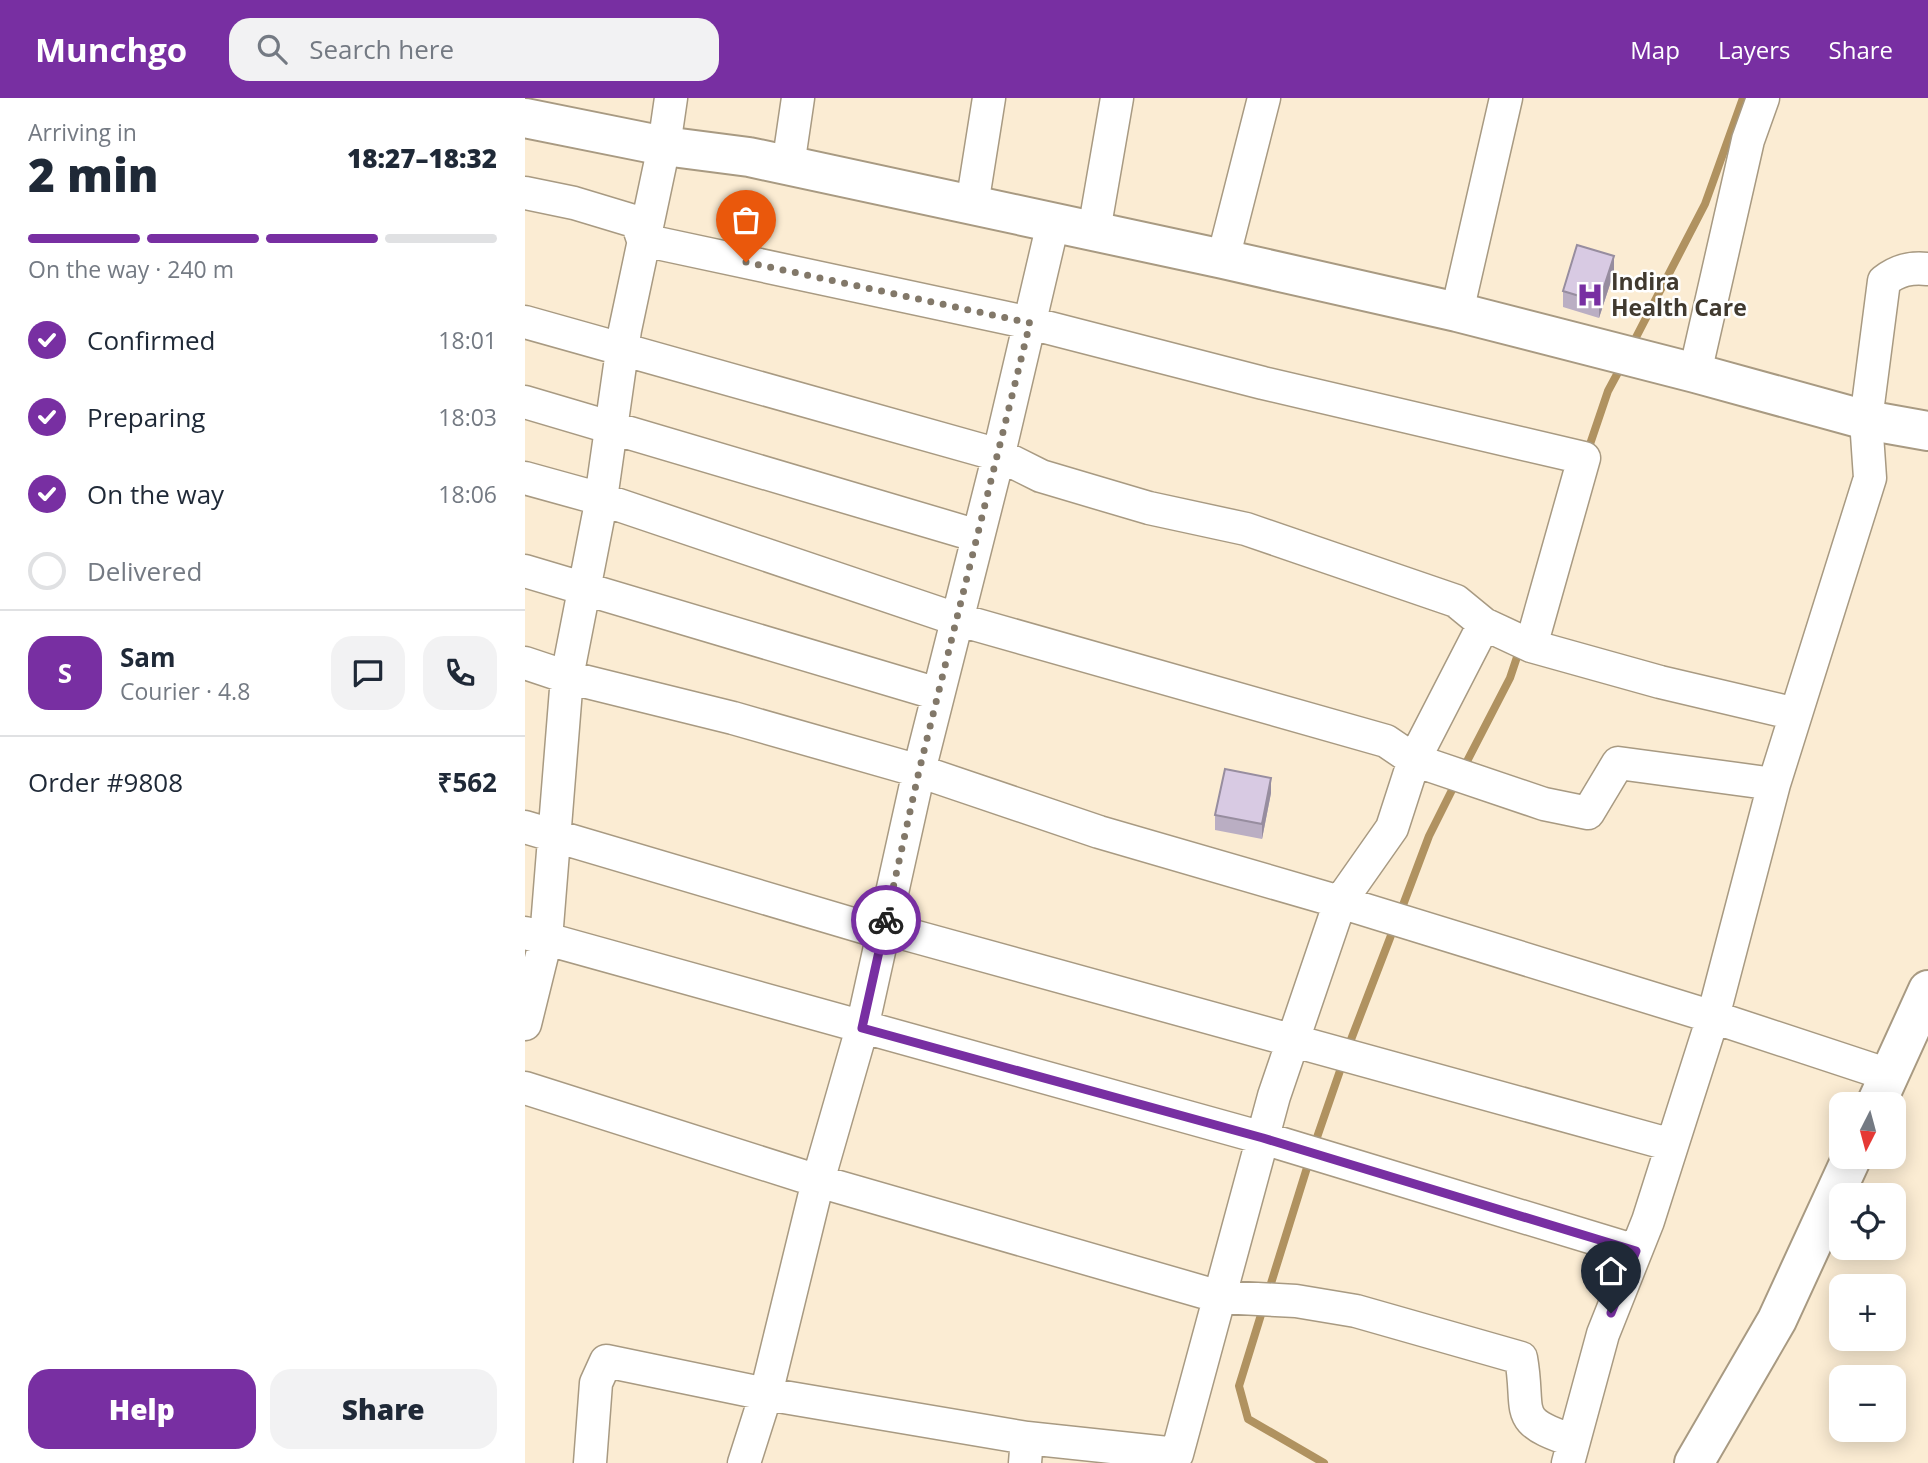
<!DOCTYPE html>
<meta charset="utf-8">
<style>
body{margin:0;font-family:"Open Sans",sans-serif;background:#f2f2f3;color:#1f2937;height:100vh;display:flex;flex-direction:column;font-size:26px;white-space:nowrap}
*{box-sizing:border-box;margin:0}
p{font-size:23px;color:#747a83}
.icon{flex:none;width:38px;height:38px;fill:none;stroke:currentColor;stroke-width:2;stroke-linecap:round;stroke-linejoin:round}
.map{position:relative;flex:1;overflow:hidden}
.panel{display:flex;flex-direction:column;background:#fff;width:525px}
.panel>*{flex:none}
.needle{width:46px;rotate:186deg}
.buttons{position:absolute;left:1304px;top:994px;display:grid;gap:14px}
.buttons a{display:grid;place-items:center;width:77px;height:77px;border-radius:14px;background:#fff;box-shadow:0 4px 18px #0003;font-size:35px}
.pin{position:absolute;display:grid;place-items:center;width:60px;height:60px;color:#fff;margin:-72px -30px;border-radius:50% 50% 50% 0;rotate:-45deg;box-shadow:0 0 7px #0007}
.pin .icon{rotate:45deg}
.courier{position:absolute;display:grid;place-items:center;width:70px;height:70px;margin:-35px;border:5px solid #782fa2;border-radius:50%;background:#fff;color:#222;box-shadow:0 2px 9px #0007}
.overview em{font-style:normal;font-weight:800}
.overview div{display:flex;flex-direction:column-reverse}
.overview{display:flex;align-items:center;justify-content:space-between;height:119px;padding:0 28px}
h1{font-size:46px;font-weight:800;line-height:52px}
.bar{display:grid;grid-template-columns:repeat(4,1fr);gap:10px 7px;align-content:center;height:84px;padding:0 28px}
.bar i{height:9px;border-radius:5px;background:#e0e1e3}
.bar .active{background:#782fa2}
.bar p{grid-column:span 4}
.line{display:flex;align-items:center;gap:18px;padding:0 28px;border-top:2px solid #e0e1e3}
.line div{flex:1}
.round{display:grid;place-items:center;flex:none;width:74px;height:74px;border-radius:21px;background:#f2f2f3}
ol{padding:0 28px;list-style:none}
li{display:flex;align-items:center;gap:21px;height:77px}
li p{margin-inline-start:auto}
li .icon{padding:7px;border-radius:50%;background:#782fa2;color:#fff;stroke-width:4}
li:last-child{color:#747a83}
li i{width:38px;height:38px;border:4px solid #e0e1e3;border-radius:50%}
.cta{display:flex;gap:14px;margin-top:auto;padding:14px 28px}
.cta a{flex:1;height:80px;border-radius:21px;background:#782fa2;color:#fff;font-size:28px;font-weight:800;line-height:80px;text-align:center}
.cta a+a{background:#f2f2f3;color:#1f2937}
header{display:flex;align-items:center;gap:42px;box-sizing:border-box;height:98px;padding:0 35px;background:#782fa2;color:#fff}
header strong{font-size:33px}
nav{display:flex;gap:38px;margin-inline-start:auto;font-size:24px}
.search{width:490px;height:63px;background:#f2f2f3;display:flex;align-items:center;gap:18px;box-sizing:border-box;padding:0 24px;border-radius:21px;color:#747a83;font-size:26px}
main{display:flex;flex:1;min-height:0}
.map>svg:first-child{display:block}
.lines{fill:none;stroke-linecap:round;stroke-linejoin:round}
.stream{stroke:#b09260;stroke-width:8}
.street-casing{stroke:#a89a82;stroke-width:35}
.secondary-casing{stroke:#a89a82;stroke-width:42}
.street{stroke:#fff;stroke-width:32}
.secondary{stroke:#fff;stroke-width:38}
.wall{fill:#baaec3}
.shaded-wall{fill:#978d9f}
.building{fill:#d8cae3;stroke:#978d9f;stroke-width:2}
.done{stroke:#827869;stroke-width:7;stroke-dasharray:0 12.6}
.route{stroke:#782fa2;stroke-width:9}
.labels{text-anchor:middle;stroke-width:5;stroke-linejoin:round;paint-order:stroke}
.poi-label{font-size:23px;font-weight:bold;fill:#413a30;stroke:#fff;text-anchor:start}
</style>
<header>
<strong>Munchgo</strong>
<div class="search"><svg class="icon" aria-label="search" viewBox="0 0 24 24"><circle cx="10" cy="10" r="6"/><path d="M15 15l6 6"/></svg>Search here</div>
<nav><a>Map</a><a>Layers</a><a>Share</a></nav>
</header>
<main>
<section class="panel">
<div class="overview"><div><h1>2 min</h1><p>Arriving in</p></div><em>18:27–18:32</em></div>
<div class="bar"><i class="active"></i><i class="active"></i><i class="active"></i><i></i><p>On the way · 240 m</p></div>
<ol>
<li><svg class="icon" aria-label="check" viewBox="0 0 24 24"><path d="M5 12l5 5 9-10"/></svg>Confirmed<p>18:01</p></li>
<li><svg class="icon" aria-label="check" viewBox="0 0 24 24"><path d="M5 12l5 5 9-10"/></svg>Preparing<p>18:03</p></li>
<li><svg class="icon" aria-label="check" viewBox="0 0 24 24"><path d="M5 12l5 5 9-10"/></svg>On the way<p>18:06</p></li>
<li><i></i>Delivered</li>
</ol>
<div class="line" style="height:126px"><b class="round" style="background:#782fa2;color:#fff">S</b><div><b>Sam</b><p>Courier · 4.8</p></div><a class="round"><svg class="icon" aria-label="chat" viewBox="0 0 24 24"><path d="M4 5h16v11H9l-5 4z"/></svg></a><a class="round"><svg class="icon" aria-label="phone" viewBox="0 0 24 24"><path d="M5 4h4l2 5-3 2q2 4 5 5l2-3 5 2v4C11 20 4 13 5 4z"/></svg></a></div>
<div class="line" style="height:91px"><div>Order #9808</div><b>₹562</b></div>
<div class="cta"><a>Help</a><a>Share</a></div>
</section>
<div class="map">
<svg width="1403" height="1365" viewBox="0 0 1403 1365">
<rect width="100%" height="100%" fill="#fbecd3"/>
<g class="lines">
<path class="stream" d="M1106,249L1180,106L1218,0
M1062,355L1083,293L1097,267
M938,671L985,580L995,550
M875,815L904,738L932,682
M822,952L870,827
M789,1048L818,964
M743,1195L785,1060
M739,1207L714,1288L723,1321L799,1365"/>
<g class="street-casing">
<path id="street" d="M263,68L273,0
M0,95L49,105L112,124L118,142L505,225L738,285L1059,360L1006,548L959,526
M447,107L464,0
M569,133L592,0
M698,161L739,0
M932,214L981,0
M0,224L474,357L516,378L624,410L721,431L931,503L959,526L889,662L1019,706L1063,715L1093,665L1249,686L1188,919L1123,1123L1078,1236L1043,1365
M1170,275L1223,42L1238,0
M0,304L453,438
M0,380L76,401L431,521L861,643L889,662L867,730L815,804L749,998L652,1356L502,1340
M0,473L413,596
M1006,548L1135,584L1271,616
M0,565L42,579L208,620L394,673L574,734L815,804L1188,919L1364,977
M1249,686L1345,380L1341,322L1359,183C1373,172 1386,169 1403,171
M0,729L358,835
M359,830L1147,1047
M0,835L738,1040L1111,1153
M0,926L21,841L42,579L74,415L100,232L139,48L146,0
M0,990L293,1083L695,1199L771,1203L831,1213L996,1260C1006,1316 985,1322 1049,1343
M65,1365L71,1285L81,1263L241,1296L293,1083L337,930L394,673L472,364L528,125
M219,1365L241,1296L502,1340L500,1365"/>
</g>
<g class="secondary-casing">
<path id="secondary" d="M0,20L139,48L224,59L698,161L932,214L1170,275L1341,322L1403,333
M1351,1006L1403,892
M1169,1365L1252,1222L1327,1059"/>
</g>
<use href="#street" class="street"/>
<use href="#secondary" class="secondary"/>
</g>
<path class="wall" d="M1089,174L1074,220L1038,209V193Z
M746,695L737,741L690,732V717Z"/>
<path class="shaded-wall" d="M1089,158V174L1074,220V204Z
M746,680V695L737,741V726Z"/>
<path class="building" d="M1052,147L1089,158L1074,204L1038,193Z
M700,671L746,680L737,726L690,717Z"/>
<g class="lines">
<path class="done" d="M221,164L505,225L394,673L361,822"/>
<path class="route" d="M361,822L337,930L738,1040L1111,1153L1086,1215"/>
</g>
<defs>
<g id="hospital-bare" transform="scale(2.1)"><path d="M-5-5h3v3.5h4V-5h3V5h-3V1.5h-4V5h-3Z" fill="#782fa2" stroke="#fff" stroke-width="2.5" paint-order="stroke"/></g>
</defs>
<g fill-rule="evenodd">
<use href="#hospital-bare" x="1065" y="197"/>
</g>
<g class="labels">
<g class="poi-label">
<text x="1086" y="192">Indira<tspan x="1086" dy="26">Health Care</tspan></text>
</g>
</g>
</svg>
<div class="buttons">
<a><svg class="needle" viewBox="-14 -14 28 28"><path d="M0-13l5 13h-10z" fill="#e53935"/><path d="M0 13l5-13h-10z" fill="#747a83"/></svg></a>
<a><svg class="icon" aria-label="locate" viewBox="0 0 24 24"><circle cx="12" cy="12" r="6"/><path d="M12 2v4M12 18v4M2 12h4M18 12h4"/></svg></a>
<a>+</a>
<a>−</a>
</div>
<div class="pin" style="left:221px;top:164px;background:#ea580c"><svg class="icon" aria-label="bag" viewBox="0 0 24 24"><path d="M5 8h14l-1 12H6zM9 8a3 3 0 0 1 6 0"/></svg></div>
<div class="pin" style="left:1086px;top:1215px;background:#1f2937"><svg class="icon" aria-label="home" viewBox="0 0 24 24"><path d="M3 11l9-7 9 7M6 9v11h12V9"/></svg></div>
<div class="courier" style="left:361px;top:822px"><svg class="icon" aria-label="bike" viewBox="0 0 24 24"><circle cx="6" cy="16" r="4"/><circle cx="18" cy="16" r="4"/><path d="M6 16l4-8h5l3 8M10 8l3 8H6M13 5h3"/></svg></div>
</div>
</main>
